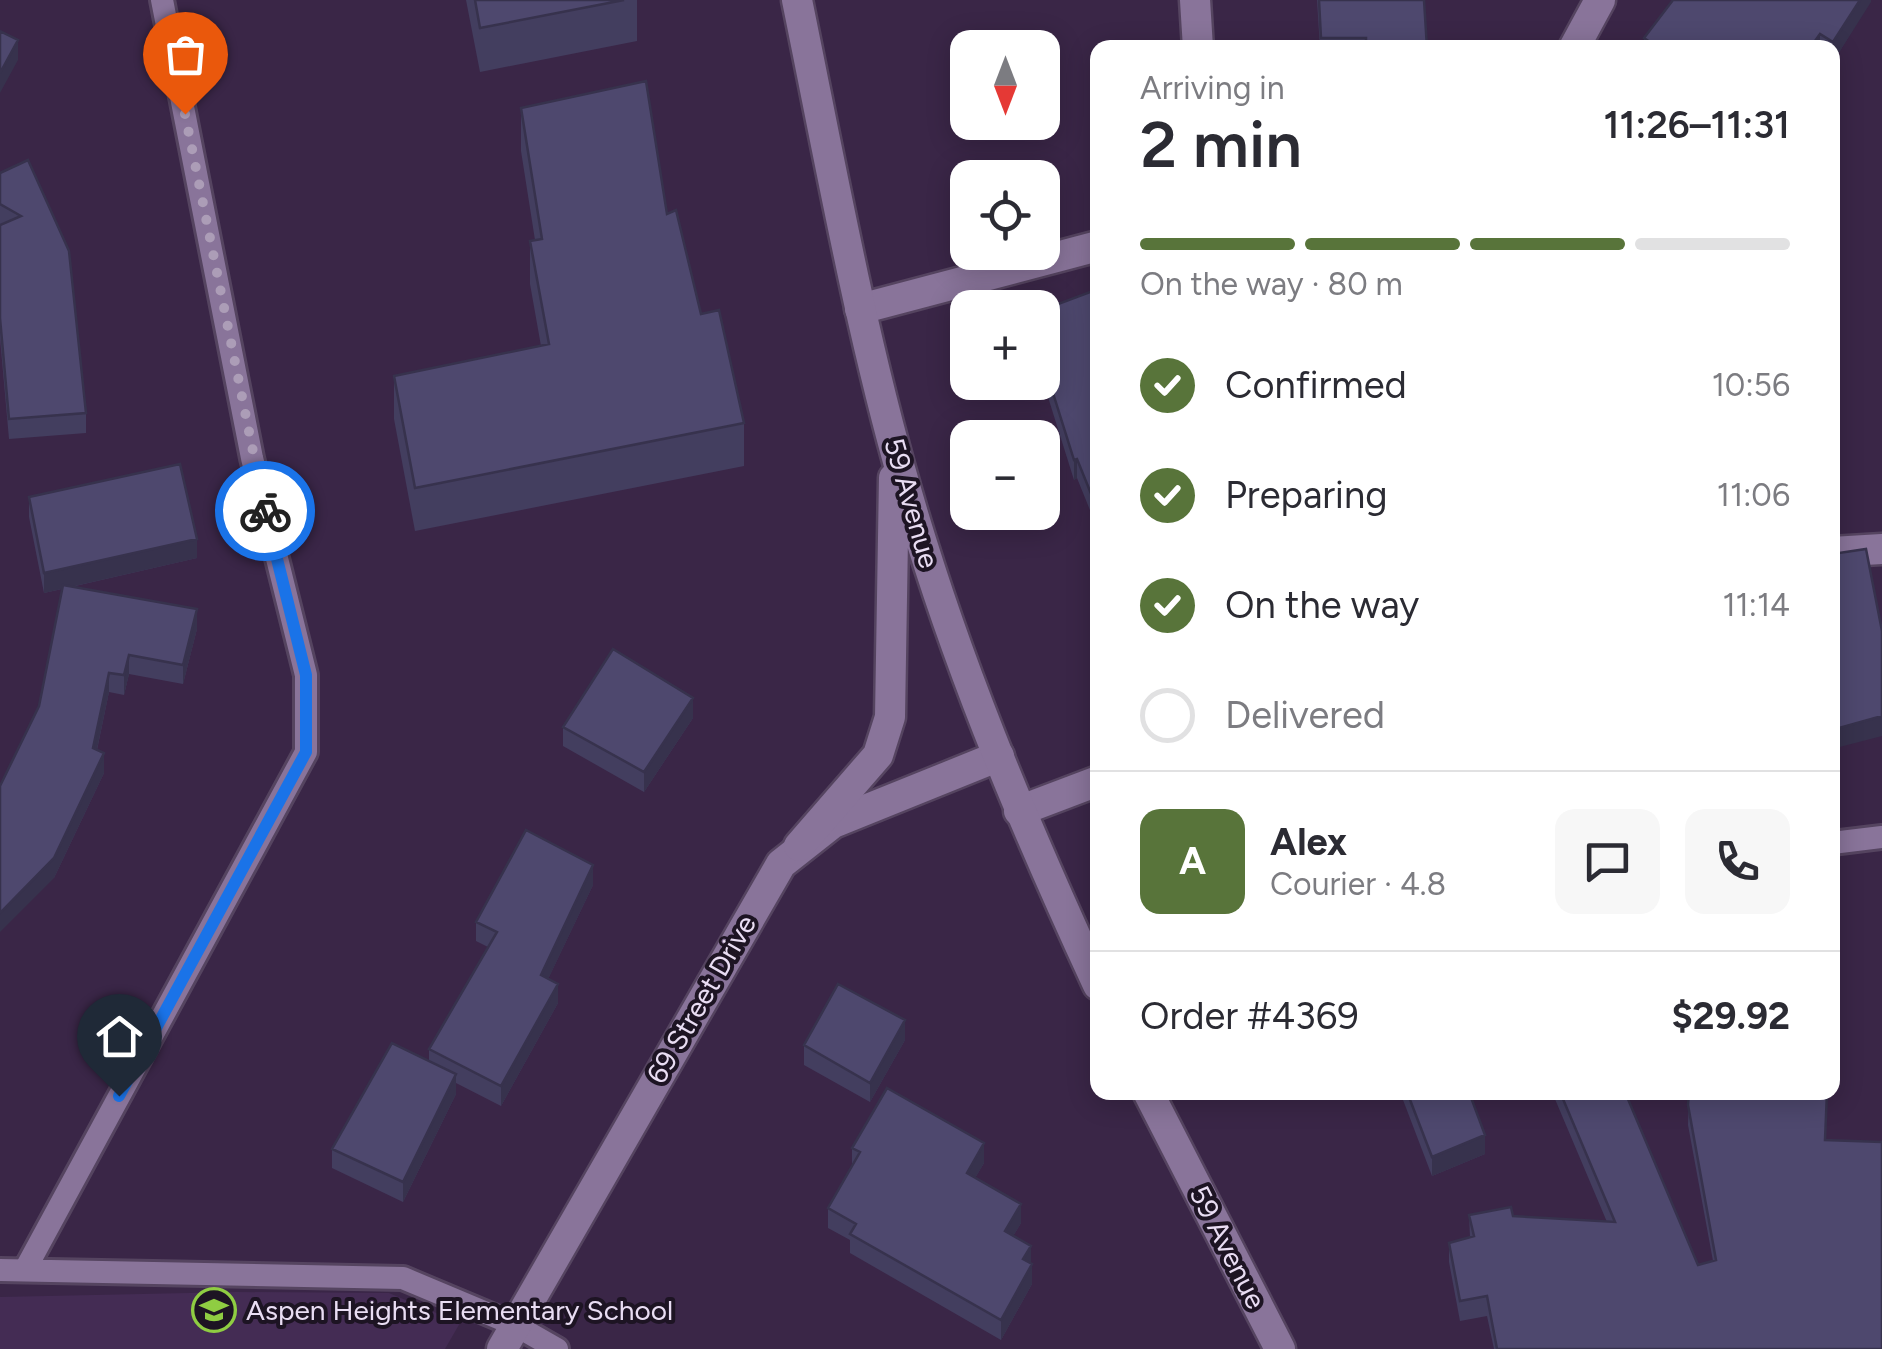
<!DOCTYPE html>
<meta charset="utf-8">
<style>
body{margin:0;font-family:Figtree,sans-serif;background:#f7f7f7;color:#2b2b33;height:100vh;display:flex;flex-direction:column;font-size:38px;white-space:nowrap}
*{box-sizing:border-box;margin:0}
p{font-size:32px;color:#7c7c81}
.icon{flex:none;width:55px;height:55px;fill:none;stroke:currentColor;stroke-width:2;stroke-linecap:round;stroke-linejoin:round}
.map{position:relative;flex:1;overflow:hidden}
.side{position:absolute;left:1090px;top:40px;width:750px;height:1060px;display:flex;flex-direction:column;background:#fff;border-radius:20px;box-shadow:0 5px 25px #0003}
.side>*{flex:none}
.needle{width:65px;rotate:180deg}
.fabs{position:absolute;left:950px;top:30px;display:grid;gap:20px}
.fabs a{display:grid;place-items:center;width:110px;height:110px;border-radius:20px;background:#fff;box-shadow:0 5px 25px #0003;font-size:50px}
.pin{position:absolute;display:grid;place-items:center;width:85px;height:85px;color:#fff;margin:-102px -42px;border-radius:50% 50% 50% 0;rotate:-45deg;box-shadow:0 0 10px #0007}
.pin .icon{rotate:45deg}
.courier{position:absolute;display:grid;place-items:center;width:100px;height:100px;margin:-50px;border:8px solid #1a73e8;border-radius:50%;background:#fff;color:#222;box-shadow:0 2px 12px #0007}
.summary em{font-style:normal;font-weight:600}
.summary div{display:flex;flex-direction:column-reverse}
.summary{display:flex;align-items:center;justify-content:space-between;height:170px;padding:0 50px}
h1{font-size:65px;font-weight:600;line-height:75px}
.bar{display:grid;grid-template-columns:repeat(4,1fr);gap:15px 10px;align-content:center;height:120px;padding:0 50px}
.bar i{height:12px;border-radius:8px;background:#e1e1e2}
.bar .current{background:#58743a}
.bar p{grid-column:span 4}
.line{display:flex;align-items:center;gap:25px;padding:0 50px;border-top:2px solid #e1e1e2}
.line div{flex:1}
.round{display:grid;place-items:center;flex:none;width:105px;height:105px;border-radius:20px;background:#f7f7f7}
ol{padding:0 50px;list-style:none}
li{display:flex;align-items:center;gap:30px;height:110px}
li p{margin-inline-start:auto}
li .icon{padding:10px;border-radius:50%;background:#58743a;color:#fff;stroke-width:4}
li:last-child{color:#7c7c81}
li i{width:55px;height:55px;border:5px solid #e1e1e2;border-radius:50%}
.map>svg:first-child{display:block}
.built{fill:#442c54}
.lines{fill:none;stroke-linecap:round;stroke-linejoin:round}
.service-casing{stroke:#554460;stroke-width:28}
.minor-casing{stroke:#554460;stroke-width:35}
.tertiary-casing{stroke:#554460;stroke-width:35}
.service{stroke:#89749a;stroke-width:22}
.minor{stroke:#89749a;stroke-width:30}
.tertiary{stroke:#89749a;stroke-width:30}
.wall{fill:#433e5f}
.shaded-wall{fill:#37324d}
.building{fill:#4e486e;stroke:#37324d;stroke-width:2.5}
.done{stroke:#ac9db7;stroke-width:10;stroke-dasharray:0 18}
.route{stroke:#1a73e8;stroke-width:12}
.labels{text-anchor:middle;stroke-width:8;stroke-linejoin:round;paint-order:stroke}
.street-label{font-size:28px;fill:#e9ddf3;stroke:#1d1423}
.poi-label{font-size:28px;fill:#e9ddf3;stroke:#1d1423;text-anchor:start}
</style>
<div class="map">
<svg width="1882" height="1349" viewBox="0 0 1882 1349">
<rect width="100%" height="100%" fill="#3a2647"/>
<path class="built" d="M236,1292L389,1293L460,1323L445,1349H0V1297Z"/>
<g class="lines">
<g class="service-casing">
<path id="service" d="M1832,843L1882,837
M26,1268L306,752V675L252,458L162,0
M0,1270L403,1278L515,1325L557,1349"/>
</g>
<g class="minor-casing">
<path id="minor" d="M1195,0L1198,48
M1574,48L1600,0
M860,309L1098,246
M1832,552L1882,549
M1019,811L1098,781
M502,1349L781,864L833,823L999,756"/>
</g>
<g class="tertiary-casing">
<path id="tertiary" d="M797,0C834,181 866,364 921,540C968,692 1031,840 1098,985
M799,846L878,755L890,717L894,478
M1148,1092L1280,1349"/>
</g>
<use href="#service" class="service"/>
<use href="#minor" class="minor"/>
<use href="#tertiary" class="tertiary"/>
</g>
<path class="wall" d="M466,0H637V41L480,72Z
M1317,0H1424L1427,48H1320Z
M1871,0L1833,62L1832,48H1644V38Z
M521,108L667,214L701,314L744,423V466L415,531L394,419V376L541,346L530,284V241L535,240L521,151Z
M28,160L86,413V433L9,439L0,338V225H2L0,224V173Z
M1098,289V530L1077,478L1074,480L1042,378V310Z
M29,497L197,558L71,587L197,629L183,684L129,674L124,695L109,692L97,750L104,773L54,878L62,589L44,593L29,517Z
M693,718L644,792L563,746V727Z
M593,885L548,979L558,1003L501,1106L456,1083V1094L403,1202L332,1168V1149L429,1061V1049L488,947L476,941V922Z
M905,1040L870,1102L804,1065V1045Z
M1400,1092H1469L1485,1154L1432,1176Z
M1552,1092H1625L1698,1265L1713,1261L1688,1125L1689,1092L1826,1140L1882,1349H1494L1487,1316L1460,1321L1449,1262V1243L1470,1237L1469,1215L1607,1222Z
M852,1148L984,1163L975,1178L1021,1223L1013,1236L1031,1263L1032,1284L1001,1340L850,1253V1240L828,1228V1208L852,1167Z"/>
<path class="shaded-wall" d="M1860,0H1871V2L1833,62V42Z
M1820,34V48H1810Z
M18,40V60L0,93V73Z
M1077,459V478L1074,480V460Z
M197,539V558L44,593V573Z
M197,609V629L183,684V665Z
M129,655V674L124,695V675Z
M109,673V692L93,768V748Z
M693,698V718L644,792V772Z
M1882,716V736L1832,749V730Z
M104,753V773L54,878L0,932V913Z
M593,865V885L541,994V975Z
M558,984V1003L501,1106V1086Z
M905,1020V1040L870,1102V1083Z
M456,1074V1094L403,1202V1182Z
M1376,1092H1391L1376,1099Z
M1485,1135V1154L1432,1176V1157Z
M984,1143V1163L967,1192V1173Z
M1021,1204V1223L1005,1250V1231Z
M1031,1246V1266L1023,1259Z
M1032,1264V1284L1001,1340V1320Z"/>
<path class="building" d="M475,0H624L480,28Z
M1319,0H1424L1427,48H1366V38H1321Z
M1673,0H1860L1833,42L1820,34L1810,48H1659L1644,38Z
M0,31L18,40L0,73Z
M646,81L667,214L676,210L701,314L719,310L744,423L415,488L394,376L549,344L530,241L542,239L521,108Z
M28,160L69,251L86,413L9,419L0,318V225L21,216L0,204V173Z
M1098,289V511L1077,459L1074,460L1042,358V310Z
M180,464L197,539L44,573L29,497Z
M1866,549L1882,631V716L1832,730V554Z
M63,585L197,609L183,665L129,655L124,675L109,673L93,748L104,753L54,858L0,913V786L39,706Z
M613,649L693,698L644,772L563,727Z
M526,830L593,865L541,975L558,984L501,1086L429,1049L497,932L476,922Z
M838,984L905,1020L870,1083L804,1045Z
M392,1043L456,1074L403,1182L332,1149Z
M887,1088L984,1143L967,1173L1021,1204L1005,1231L1031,1246L1023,1259L1032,1264L1001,1320L850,1234L856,1224L828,1208L860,1152L852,1148Z
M1407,1092H1469L1485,1135L1432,1157Z
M1560,1092H1625L1698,1265L1716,1260L1688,1105L1689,1092H1827L1825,1140L1882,1142V1349H1497L1487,1296L1460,1301L1449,1243L1474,1236L1469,1215L1511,1207L1513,1216L1615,1222Z"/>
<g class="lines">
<path class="done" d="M185,114L265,511"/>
<path class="route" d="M119,1096L306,752V675L265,511"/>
</g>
<defs>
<g id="school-ring" transform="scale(2.25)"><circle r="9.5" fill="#1d1423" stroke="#8fcd42" stroke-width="1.5"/><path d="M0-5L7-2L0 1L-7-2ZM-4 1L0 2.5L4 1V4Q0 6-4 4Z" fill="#8fcd42"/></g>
</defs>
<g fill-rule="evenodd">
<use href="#school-ring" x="214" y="1310"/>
</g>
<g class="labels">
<g class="street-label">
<text transform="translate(912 503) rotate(74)" y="10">59 Avenue</text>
<text transform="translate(701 999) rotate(-60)" y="10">69 Street Drive</text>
<text transform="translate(1228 1247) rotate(63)" y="10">59 Avenue</text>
</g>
<g class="poi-label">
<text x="246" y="1320">Aspen Heights Elementary School</text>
</g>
</g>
</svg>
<div class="fabs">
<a><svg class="needle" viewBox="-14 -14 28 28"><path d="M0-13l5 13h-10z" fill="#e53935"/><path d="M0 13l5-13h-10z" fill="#7c7c81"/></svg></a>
<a><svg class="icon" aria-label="locate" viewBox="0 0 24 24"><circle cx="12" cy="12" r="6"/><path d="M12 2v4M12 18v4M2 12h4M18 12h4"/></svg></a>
<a>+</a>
<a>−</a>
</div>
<div class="pin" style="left:185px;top:114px;background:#ea580c"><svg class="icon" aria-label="bag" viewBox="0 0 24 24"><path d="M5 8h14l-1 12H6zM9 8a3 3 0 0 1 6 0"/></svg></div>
<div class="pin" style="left:119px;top:1096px;background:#1f2937"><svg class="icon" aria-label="home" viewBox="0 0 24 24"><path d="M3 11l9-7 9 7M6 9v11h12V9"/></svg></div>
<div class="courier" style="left:265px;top:511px"><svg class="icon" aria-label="bike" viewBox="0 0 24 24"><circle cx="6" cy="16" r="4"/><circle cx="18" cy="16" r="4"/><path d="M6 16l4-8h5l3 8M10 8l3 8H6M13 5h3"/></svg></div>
<section class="side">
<div class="summary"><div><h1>2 min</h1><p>Arriving in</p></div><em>11:26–11:31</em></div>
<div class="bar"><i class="current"></i><i class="current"></i><i class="current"></i><i></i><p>On the way · 80 m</p></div>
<ol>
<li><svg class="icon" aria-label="check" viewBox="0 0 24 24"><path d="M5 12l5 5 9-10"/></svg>Confirmed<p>10:56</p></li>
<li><svg class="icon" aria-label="check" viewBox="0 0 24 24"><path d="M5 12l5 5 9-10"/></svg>Preparing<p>11:06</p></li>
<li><svg class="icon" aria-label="check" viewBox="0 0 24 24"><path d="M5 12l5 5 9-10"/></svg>On the way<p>11:14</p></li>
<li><i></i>Delivered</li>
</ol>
<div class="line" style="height:180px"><b class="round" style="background:#58743a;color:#fff">A</b><div><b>Alex</b><p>Courier · 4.8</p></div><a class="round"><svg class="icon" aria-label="chat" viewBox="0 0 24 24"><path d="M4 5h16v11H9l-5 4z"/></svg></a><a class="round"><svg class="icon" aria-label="phone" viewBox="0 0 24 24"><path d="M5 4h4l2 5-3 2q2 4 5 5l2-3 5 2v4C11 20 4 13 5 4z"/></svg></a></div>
<div class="line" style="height:130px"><div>Order #4369</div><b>$29.92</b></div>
</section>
</div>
